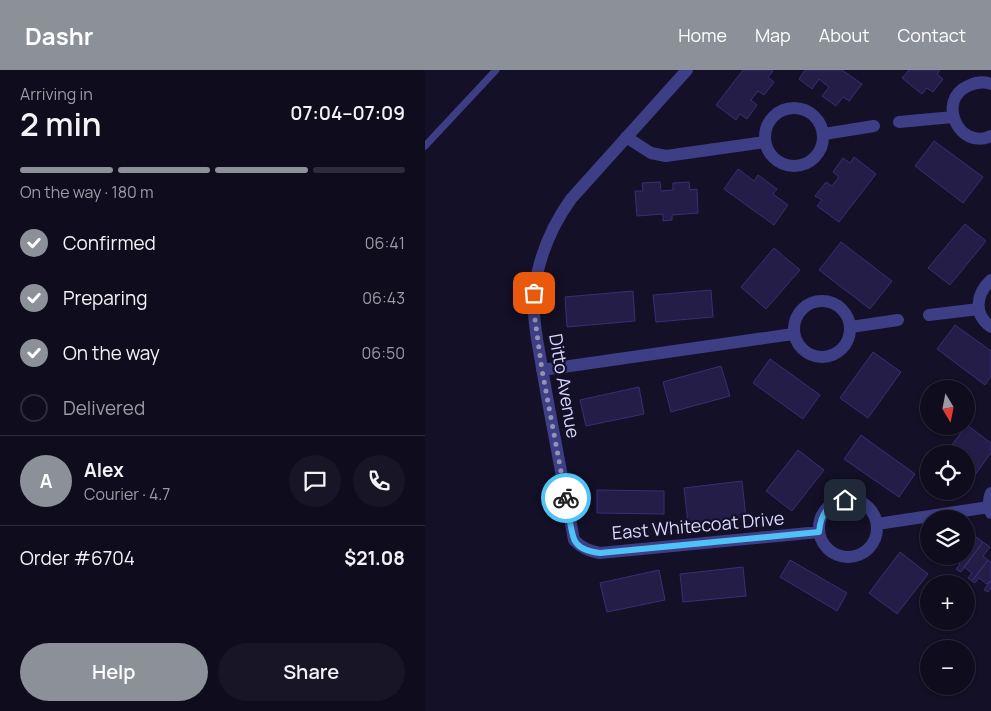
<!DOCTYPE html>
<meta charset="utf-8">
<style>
body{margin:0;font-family:Manrope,sans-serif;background:#171526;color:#f1f3f6;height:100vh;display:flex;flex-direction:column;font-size:19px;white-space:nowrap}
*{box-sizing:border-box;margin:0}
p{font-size:16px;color:#9b9ba4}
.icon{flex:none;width:28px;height:28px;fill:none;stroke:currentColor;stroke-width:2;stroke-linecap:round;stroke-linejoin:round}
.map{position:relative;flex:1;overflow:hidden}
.panel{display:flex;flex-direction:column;background:#0e0c1d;width:425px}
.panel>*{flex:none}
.needle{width:32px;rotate:170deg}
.buttons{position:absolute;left:495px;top:310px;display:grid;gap:10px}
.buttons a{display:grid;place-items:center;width:55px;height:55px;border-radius:50%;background:#0e0c1d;box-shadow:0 1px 4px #0004,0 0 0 1px #2e2c3b;font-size:25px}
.pin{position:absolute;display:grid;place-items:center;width:42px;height:42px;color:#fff;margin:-21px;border-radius:10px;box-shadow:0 2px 8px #0006}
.courier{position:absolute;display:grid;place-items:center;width:50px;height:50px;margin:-25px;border:4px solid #4fc3f7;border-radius:50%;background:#fff;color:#222;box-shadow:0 1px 6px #0007}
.overview em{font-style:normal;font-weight:600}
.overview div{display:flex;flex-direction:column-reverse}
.overview{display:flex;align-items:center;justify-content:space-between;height:85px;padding:0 20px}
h1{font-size:32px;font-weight:600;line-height:38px}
.bar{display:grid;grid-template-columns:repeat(4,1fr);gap:8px 5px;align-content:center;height:60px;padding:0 20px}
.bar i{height:6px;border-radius:4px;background:#2e2c3b}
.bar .active{background:#8c9099}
.bar p{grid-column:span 4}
.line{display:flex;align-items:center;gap:12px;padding:0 20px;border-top:1px solid #2e2c3b}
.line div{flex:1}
.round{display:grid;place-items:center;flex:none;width:52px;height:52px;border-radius:26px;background:#171526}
ol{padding:0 20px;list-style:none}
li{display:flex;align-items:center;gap:15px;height:55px}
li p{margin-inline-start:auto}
li .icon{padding:5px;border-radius:50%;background:#8c9099;color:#fff;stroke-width:4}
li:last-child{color:#9b9ba4}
li i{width:28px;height:28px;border:2px solid #2e2c3b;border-radius:50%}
.action{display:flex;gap:10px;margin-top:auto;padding:10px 20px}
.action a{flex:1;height:58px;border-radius:30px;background:#8c9099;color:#fff;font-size:20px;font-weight:600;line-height:58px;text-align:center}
.action a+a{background:#171526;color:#f1f3f6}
header{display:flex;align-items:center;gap:30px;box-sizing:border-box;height:70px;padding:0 25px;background:#8c9099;color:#fff}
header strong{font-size:24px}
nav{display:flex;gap:28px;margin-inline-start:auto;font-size:18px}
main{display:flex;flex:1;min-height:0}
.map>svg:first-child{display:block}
.building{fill:#231d48;stroke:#392f73}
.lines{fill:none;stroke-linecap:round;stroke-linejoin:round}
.lane{stroke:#3d3e85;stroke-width:7}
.street{stroke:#3d3e85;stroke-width:12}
.done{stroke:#9492b3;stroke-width:5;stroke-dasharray:0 9}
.route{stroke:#4fc3f7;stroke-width:6}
.labels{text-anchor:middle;stroke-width:4.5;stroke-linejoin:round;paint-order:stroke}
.street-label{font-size:18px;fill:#dad8fe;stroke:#131027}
</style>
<header>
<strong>Dashr</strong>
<nav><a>Home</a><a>Map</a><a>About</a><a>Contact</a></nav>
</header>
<main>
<section class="panel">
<div class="overview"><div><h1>2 min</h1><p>Arriving in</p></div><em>07:04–07:09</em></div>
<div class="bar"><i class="active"></i><i class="active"></i><i class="active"></i><i></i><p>On the way · 180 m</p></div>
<ol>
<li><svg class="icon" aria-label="check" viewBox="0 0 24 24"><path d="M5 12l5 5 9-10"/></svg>Confirmed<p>06:41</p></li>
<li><svg class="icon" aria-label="check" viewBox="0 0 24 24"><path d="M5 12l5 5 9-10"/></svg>Preparing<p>06:43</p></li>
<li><svg class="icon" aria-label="check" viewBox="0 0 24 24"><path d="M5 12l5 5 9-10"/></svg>On the way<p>06:50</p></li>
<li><i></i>Delivered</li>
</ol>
<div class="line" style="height:90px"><b class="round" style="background:#8c9099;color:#fff">A</b><div><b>Alex</b><p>Courier · 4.7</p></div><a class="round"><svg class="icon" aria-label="chat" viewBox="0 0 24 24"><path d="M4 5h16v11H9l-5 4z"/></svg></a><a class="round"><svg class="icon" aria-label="phone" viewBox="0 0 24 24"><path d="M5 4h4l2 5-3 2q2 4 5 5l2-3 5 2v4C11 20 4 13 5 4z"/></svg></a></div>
<div class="line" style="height:65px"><div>Order #6704</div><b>$21.08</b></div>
<div class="action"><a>Help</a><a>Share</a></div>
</section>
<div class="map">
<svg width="566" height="641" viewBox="0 0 566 641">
<rect width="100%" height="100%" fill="#131027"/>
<path class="building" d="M318,0H346L348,1L343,7L349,12L339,25L333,21L326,30L332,35L322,49L315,44L311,50L291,35Z
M380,0H417L437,14L424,31L418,27L411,36L397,26L404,17L394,9L387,19L374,9Z
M484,0H515L512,4L518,9L508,22L502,18L497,24L477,8Z
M509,71L558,107L538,133L490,96Z
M429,87L451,104L414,152L392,136L397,130L390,126L401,112L407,116L414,107L408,102L418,88L425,93Z
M313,99L329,111L333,105L352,119L348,124L363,135L349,155L299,119Z
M235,112L236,121L248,120V113L264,112L265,120L272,119L273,143L247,145V150L238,151V144L212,146L210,121H218L217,113Z
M540,154L561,171L525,215L503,198Z
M416,172L467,211L445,239L394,200Z
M349,178L375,200L341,239L316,217Z
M286,220L288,247L231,252L228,225Z
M208,221L210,251L142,257L140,227Z
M530,255L566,281V306L560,315L512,279Z
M448,282L476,302L443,348L415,328Z
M345,289L395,325L378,349L328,313Z
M296,296L305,326L246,342L238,312Z
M214,317L219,344L161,356L155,330Z
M542,355L566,373V383L541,417V384H520Z
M436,365L490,404L474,427L419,389Z
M373,380L399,400L367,441L341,421Z
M317,411L321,447L263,453L259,418Z
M172,420L239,421V444L172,443Z
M551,467L558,472L536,502L531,499L535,494L527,488L528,486H541V473L544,476Z
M558,472L565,477L558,486L563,490L547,511L543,508L547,503L539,497Z
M475,482L503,504L472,544L444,523Z
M365,490L422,523L412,541L355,507Z
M563,490L566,492V510L562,514L554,508L550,513L547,511Z
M318,497L321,526L258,532L255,504Z
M234,500L240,530L182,542L175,513Z
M566,510V518L563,522L559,520Z"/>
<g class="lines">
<path class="lane" d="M0,76L71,0"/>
<path class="street" d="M262,0L146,129C126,157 113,189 109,223C107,238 110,254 112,269C115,286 118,304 121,321C130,371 140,421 149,470C157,478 164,481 175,483L394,462
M566,14C558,11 551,12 543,16C511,30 534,81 566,66
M340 67a29 29 0 1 1 58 0a29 29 0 1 1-58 0Z
M474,52L528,47
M399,64L449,56
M201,67L226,83L241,86L340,72
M566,210C551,224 548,244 566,257
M369 259a28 28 0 1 1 56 0a28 28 0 1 1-56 0Z
M504,245L554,239
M426,257L473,250
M117,300L368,264
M566,423C563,429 564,437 566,443
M394 458a29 29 0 1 1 58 0a29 29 0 1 1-58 0Z
M452,454L564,437"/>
</g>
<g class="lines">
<path class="done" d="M109,223V242L117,300L141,428"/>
<path class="route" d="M141,428C143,437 146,465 150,471C155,480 166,482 175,483L394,462C396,443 402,435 420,430"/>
</g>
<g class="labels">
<g class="street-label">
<text transform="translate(139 316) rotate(80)" y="6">Ditto Avenue</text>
<text transform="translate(273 456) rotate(-5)" y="6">East Whitecoat Drive</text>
</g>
</g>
</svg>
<div class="buttons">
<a><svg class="needle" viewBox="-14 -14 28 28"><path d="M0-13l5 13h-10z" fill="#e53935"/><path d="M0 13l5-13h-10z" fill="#9b9ba4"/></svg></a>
<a><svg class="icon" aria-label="locate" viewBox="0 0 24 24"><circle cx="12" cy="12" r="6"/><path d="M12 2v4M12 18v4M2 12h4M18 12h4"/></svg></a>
<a><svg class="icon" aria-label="layers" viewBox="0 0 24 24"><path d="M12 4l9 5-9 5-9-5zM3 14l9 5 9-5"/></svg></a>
<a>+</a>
<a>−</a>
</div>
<div class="pin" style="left:109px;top:223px;background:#ea580c"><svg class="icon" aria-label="bag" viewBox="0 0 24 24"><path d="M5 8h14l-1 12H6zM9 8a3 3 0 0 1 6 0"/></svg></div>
<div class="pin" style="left:420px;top:430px;background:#1f2937"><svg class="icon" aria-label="home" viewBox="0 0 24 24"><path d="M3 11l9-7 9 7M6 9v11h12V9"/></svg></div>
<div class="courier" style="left:141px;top:428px"><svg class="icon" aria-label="bike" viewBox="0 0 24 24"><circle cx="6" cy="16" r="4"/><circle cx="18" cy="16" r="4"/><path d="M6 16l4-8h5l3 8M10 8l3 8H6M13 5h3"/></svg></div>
</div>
</main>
